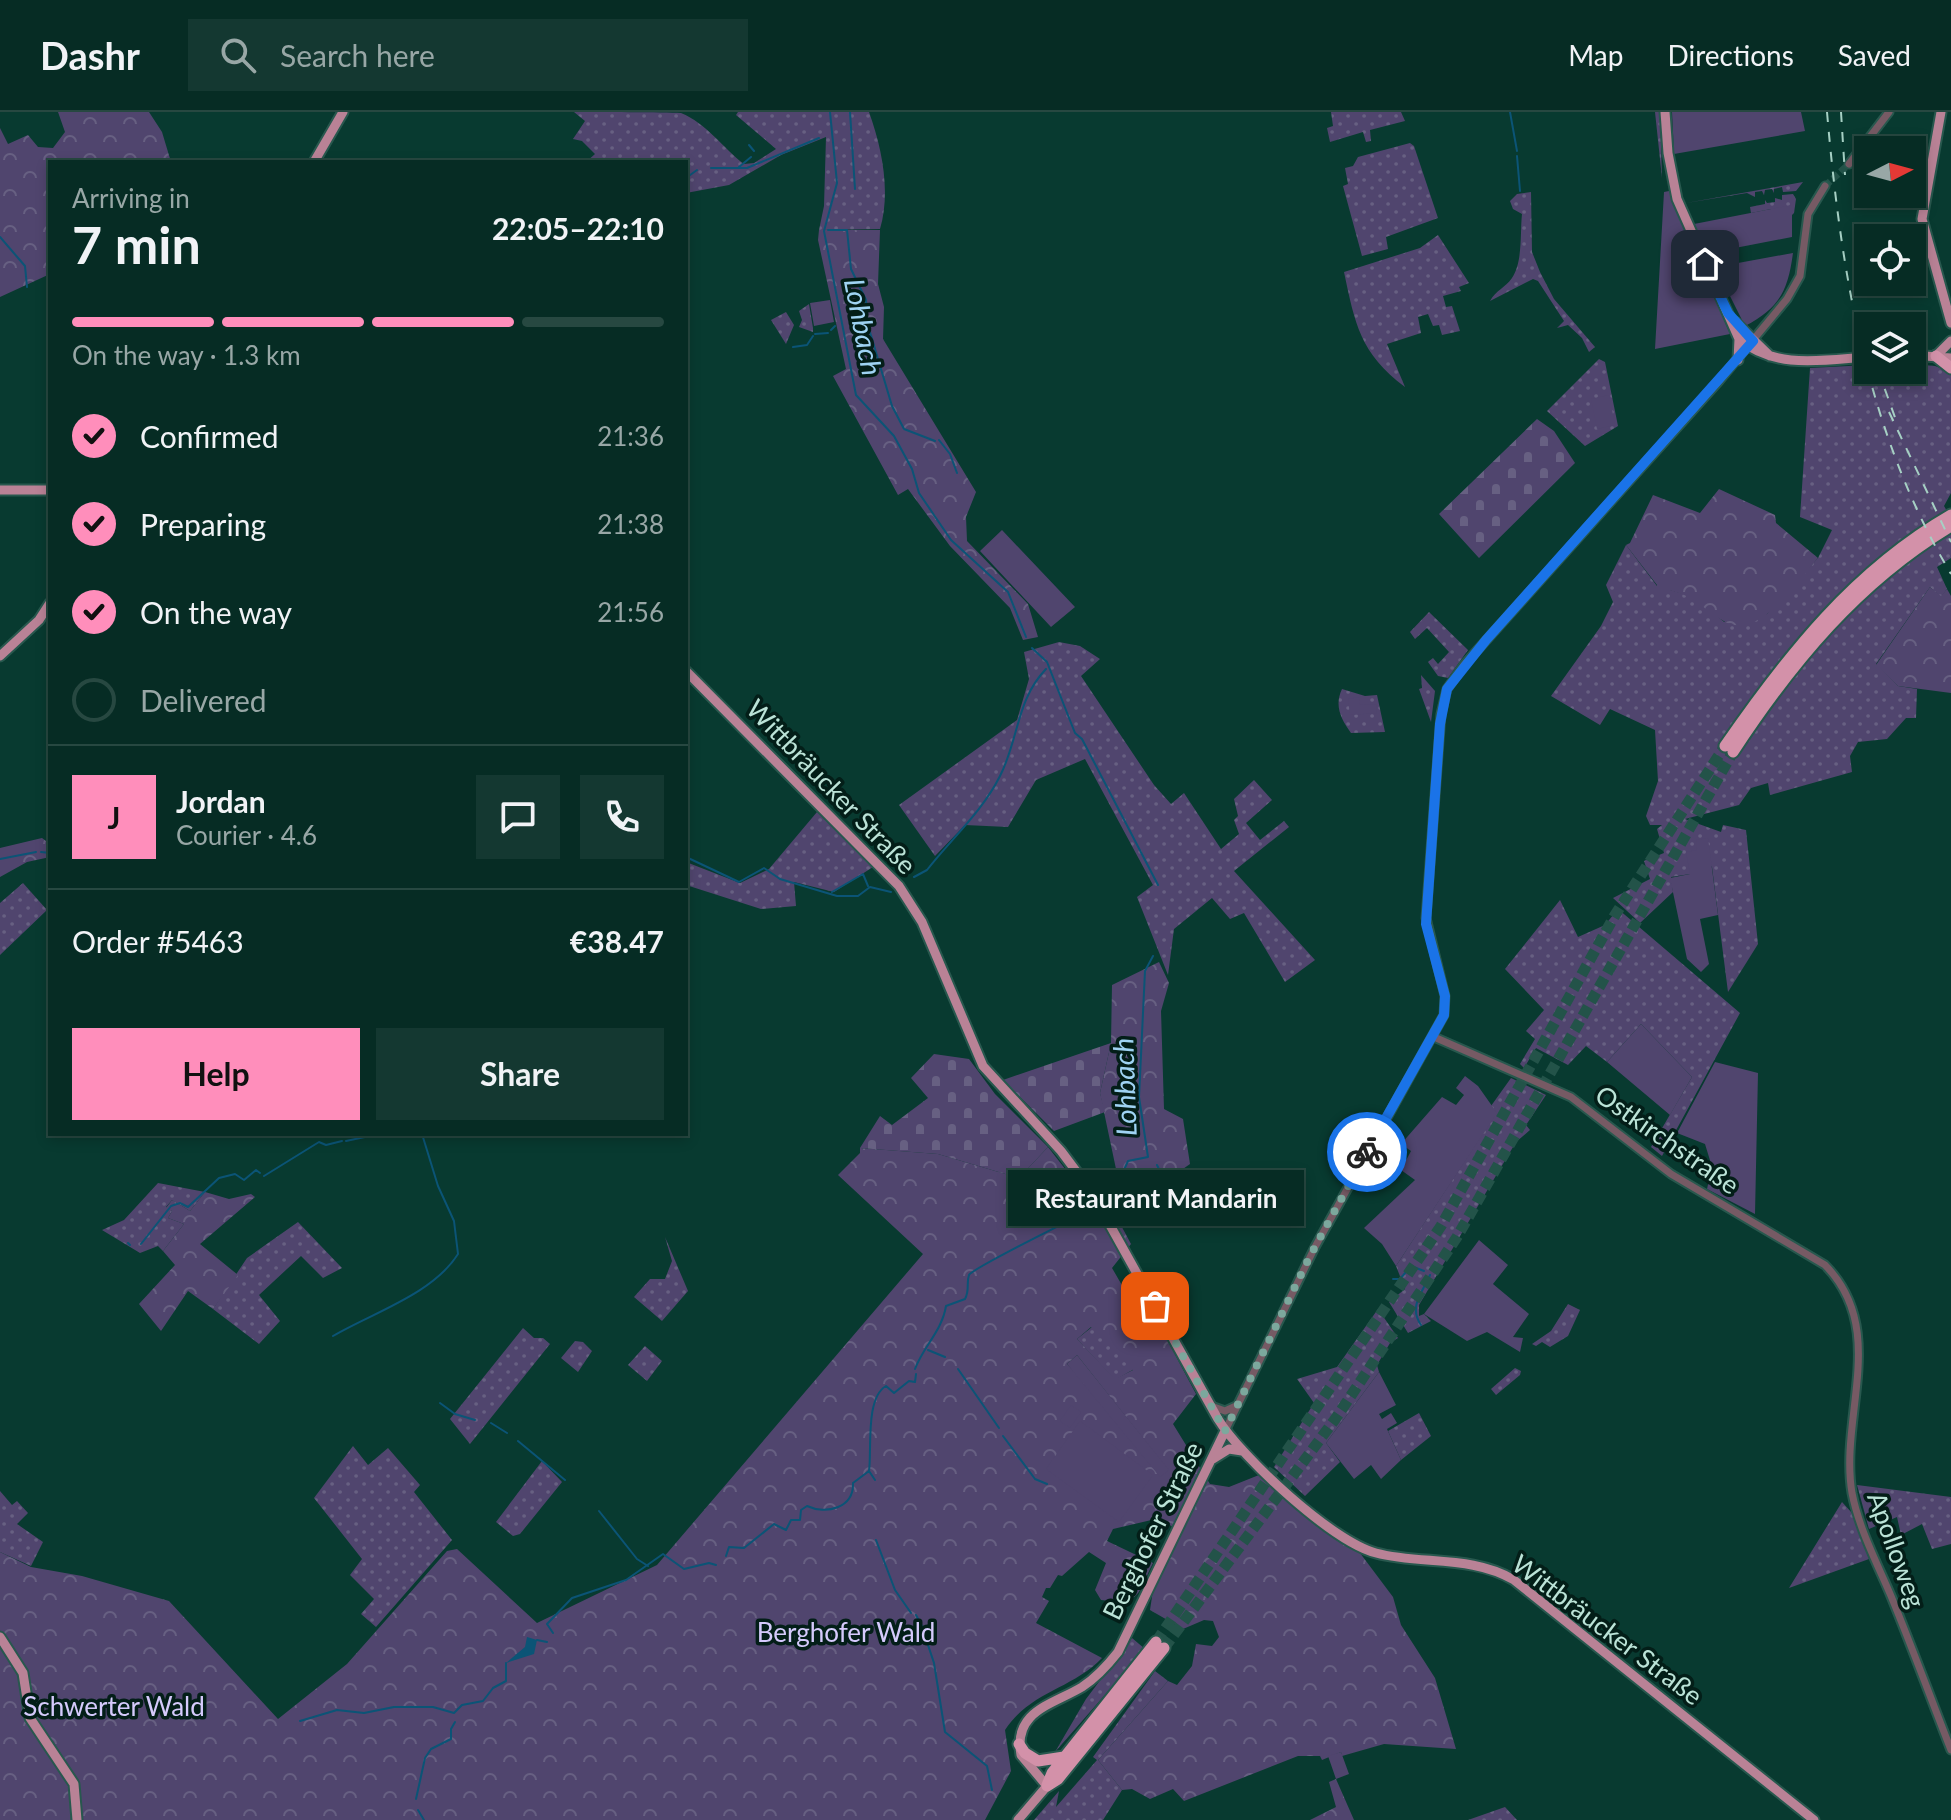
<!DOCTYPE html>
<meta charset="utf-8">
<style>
body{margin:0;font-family:Lato,sans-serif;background:#143831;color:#f1f3f6;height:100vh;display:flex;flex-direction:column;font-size:30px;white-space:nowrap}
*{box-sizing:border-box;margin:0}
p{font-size:26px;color:#98a7a6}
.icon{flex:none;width:44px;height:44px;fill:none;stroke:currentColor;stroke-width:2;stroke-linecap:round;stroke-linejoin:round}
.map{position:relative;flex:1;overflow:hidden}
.sheet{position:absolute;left:48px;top:48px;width:640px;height:976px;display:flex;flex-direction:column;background:#062c24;border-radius:0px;box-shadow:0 4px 12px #0003,0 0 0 2px #274841}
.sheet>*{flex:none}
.needle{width:52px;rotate:84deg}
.buttons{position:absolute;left:1854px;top:24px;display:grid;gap:16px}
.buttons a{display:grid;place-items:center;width:72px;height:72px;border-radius:0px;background:#062c24;box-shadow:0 4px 12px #0003,0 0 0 2px #274841;font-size:40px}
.pin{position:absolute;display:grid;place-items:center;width:68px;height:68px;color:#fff;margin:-34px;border-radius:16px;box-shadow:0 4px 12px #0006}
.courier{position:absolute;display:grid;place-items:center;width:80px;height:80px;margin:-40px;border:6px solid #1a73e8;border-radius:50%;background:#fff;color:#222;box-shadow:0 2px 10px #0007}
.bubble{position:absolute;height:56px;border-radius:0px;background:#062c24;box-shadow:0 4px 12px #0003,0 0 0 2px #274841;font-size:26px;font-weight:700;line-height:56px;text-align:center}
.overview em{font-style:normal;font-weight:700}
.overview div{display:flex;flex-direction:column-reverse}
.overview{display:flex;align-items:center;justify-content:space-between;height:136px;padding:0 24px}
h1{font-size:52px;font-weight:700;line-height:60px}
.bar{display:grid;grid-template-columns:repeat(4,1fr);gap:12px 8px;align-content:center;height:96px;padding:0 24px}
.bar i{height:10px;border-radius:6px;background:#274841}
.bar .selected{background:#ff8ebb}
.bar p{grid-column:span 4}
.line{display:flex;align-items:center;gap:20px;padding:0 24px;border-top:2px solid #274841}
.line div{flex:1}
.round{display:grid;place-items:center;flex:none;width:84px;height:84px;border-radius:0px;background:#143831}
ol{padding:0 24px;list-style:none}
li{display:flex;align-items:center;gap:24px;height:88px}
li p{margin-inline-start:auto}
li .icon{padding:8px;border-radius:50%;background:#ff8ebb;color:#111;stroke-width:4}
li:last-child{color:#98a7a6}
li i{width:44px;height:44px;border:4px solid #274841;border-radius:50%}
.button{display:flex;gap:16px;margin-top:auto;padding:16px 24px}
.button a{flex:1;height:92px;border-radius:0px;background:#ff8ebb;color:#111;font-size:32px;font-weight:700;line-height:92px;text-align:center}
.button a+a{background:#143831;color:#f1f3f6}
header{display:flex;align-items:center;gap:48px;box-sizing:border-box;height:112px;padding:0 40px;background:#062c24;border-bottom:2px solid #274841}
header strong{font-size:38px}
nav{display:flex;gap:44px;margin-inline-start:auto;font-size:28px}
.search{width:560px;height:72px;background:#143831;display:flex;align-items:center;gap:20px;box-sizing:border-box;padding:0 28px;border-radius:0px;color:#98a7a6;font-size:30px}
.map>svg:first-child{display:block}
.grass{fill:url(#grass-dots)}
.forest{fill:url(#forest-crowns);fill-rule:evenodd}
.cemetery{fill:url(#cemetery-stones)}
.garden{fill:#50456e}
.water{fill:#0b5476}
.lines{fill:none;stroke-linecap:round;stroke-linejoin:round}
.stream{stroke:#0b5476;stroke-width:2}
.minor-tunnel{stroke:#235349;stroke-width:7;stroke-dasharray:7 3.5;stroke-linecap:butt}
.highway-tunnel{stroke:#235349;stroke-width:11;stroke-dasharray:11 5.5;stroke-linecap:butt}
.minor-casing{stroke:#28584e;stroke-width:11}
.major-casing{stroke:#28584e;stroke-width:13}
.highway-casing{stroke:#28584e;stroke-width:15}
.minor{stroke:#765a64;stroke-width:7}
.major{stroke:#b98296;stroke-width:9}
.highway{stroke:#d391a9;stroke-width:11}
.rail{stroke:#a6d0c4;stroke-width:2;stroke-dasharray:10 10;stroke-linecap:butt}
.done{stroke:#7ca89d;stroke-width:8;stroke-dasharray:0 14.4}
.route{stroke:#1a73e8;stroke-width:10}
.labels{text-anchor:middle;stroke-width:7;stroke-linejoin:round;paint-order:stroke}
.street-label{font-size:26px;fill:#bbe3d7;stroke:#031e18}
.park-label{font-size:26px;fill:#d5cafc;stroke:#031e18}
.water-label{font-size:28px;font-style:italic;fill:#9fd3f3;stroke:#031e18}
</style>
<header>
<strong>Dashr</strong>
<div class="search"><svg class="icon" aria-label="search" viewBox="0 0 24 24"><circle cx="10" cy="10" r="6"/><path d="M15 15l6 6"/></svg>Search here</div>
<nav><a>Map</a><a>Directions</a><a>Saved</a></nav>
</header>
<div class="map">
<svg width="1951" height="1708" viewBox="0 0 1951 1708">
<defs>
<pattern id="grass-dots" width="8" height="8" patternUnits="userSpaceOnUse" patternTransform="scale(2)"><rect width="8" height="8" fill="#50456e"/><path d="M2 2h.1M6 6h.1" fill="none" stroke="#676082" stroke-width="1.8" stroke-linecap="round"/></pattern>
<pattern id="forest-crowns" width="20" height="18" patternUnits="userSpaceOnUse" patternTransform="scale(2)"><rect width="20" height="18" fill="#50456e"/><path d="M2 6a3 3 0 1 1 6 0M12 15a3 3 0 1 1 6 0" fill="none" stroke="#676082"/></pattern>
<pattern id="cemetery-stones" width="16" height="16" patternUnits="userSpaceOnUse" patternTransform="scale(2)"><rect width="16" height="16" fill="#50456e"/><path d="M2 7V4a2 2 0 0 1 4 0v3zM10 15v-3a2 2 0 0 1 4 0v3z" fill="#676082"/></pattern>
</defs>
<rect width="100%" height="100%" fill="#083a30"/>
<path class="grass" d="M574,0C596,0 664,0 681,1C706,11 723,36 744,52L754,51L776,37L736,3L738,0H869C882,36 891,80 880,117L819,118L824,94L826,25L781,43L729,73L686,81V50H586L595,42L582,29L573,27L585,9Z
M1331,0H1401L1405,9L1370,18L1371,29L1366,30L1363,20L1330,30L1327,16L1333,14Z
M1655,0H1660L1662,66Z
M1410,31L1414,34L1438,106L1386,125L1388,137L1362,144L1343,74L1348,72L1345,56L1353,54L1358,45Z
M1803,70L1796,79L1783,80L1782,75L1774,77V81L1772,77L1765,78L1764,83L1762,79L1755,80V85L1747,81L1686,91Z
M1531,80L1532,140L1540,160L1554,187L1595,235L1589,240L1582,226L1568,213L1557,216L1564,209L1538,169L1533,167L1490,189C1496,178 1505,176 1512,166C1523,150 1520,120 1522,102L1513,97L1510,89L1517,82Z
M1793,82L1796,87L1794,101L1790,105L1771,97L1751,101L1750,95L1765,92V88L1767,91L1775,90V86L1782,88V83Z
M1438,123L1469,171L1459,175L1461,179L1443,184L1446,195L1452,194L1460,219L1442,223L1439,213L1433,214L1428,202L1418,205L1421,221L1387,232L1405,275C1360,241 1355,212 1344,160L1420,136Z
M809,192L813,216V220L799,215L802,208L799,199Z
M786,200L794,213L786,232L771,208Z
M1599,247L1605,250L1618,314L1585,334L1547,299Z
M1912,252L1935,254L1951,260V381L1944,394L1951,406V446L1937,455L1947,477L1941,485L1930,475L1876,552L1898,574L1917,577L1916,606H1906L1887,627L1858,630L1850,644L1852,660L1770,683L1768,671L1751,676L1739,693L1685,707L1721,720L1723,713L1746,718L1758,832L1728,880L1712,755L1698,738L1690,762L1671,765L1673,780L1640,811L1613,786L1650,767L1644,749L1664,741L1657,717L1662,713H1650L1646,704L1658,669L1655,618L1610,597L1600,613L1551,584L1601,514L1613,490L1606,473L1626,433L1657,474L1697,486L1724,510L1767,502L1818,446L1832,418L1800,405L1810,256L1868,253V258H1912Z
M1429,500L1468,538L1448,566L1438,564L1428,550L1433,546L1438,552L1449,540L1427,516L1415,527L1410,520Z
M1059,530L1080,534L1100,547L1081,564L1154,673L1171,692L1184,681L1221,737L1239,722L1234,708L1238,704L1234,687L1254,668L1272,688L1246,711L1260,728L1284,709L1289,715L1234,759L1315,848L1285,870L1244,801L1230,807L1212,786L1174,817L1168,863L1137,785L1153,773L1085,647L1036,668L1008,715L965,713L935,744L899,693L1017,608L1029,567L1024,540Z
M1421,563L1435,579L1431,610L1419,577L1422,576Z
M1342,577L1365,584L1377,583L1385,620L1351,621C1341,607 1334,594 1342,577Z
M817,700L873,755L834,780L794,770L796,794L761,797L686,773V750L740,771L769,757Z
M23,771L47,798L0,843V791Z
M1560,788L1578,825L1605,813L1618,797L1740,901L1662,1044L1651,1035L1692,965L1641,912L1607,950L1586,934L1568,953L1536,936L1524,956L1520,952L1535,927L1526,919L1544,898L1505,857Z
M1511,966L1546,983L1526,1013L1530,1018L1516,1030L1419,1193V1204L1424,1202L1431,1209L1408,1221L1389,1190L1405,1177L1396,1154L1496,1001L1491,994Z
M158,1071L205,1080L190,1099L172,1088L166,1095L172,1099L168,1106L184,1112L163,1139L158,1134L140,1141L102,1118L124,1108Z
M298,1110L342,1156L323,1166L301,1144L259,1183L280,1209L259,1232L213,1197L247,1146Z
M665,1125L688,1179L662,1209L634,1185L650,1167H665L672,1149Z
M1568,1192L1580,1198L1568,1224L1550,1235L1542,1230L1536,1234L1532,1232L1551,1219Z
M1378,1197L1398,1226L1390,1231L1377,1253L1379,1260L1326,1331L1340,1350L1305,1384L1274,1355L1314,1291L1297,1267L1337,1255Z
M1092,1215L1134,1257L1115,1268L1077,1227Z
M523,1216L534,1226H543L550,1232L470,1332L450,1307Z
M575,1229L583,1230L592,1239L578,1260L561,1246Z
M645,1234L662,1249L647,1269L628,1253Z
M1515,1256L1521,1259L1520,1263L1496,1283L1491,1277Z
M1419,1301L1431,1324L1401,1348L1388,1319Z
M353,1334L368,1353L388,1336L420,1373L414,1380L452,1428L376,1515L361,1502L374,1487L350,1463L362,1447L314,1386Z
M542,1349L562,1370L520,1422L513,1424L496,1410Z
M1857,1373L1951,1385V1432L1932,1437L1922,1412L1901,1423L1897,1405L1869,1417Z
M0,1379L12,1393L17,1389L28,1401L17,1412L43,1430L31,1454L0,1440Z
M1842,1390L1852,1401L1869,1447L1789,1476Z
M1132,1526L1145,1537L1055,1640L1086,1587Z
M1155,1559L1168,1569L1098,1648L1122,1678L1103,1708H1034L1059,1679L1056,1695L1097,1648L1093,1645Z
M1505,1695L1517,1708H1468Z"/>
<path class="forest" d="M58,0H149L162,20L171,50H50V162L0,185V16L8,32L28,23L38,35L53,36L65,20Z
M819,118H880L878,172L884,195L883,227L976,380L966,405L967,429L1028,492L1038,525L1023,528L1010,496L950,434L908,377L898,383L833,264L846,257L818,128Z
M1719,377L1775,403L1776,411L1818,446C1798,469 1758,532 1722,508C1697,493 1701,487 1669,478L1657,483V473L1626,433L1630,431L1653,383L1700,401Z
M1930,475L1941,484L1947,477L1951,484V581L1898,574L1876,553Z
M42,726L50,732V745L27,750L0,765V736Z
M1159,850L1169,871L1161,899L1164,997L1183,1007L1190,1052L1170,1066V1087L1116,1104L1131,1132L1112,1156L1123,1175L1137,1171L1196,1282L1173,1312L1210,1372L1229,1375L1259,1363L1333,1426L1360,1441L1393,1485L1401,1513L1435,1566L1456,1637L1384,1632L1342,1644L1341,1640L1322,1648L1320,1644H1298L1184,1689L1173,1677L1150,1687L1132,1677L1122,1678L1098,1648L1168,1569L1177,1573L1192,1554L1196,1532L1212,1534L1219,1525L1213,1509L1204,1508L1183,1517L1150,1498L1157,1452L1174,1416L1160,1406L1113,1417L1107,1429L1153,1451C1136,1485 1141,1492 1101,1488L1095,1478L1106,1451L1089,1440L1062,1464L1058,1463L1050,1476H1046L1042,1485L1049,1489L1036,1511L1102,1546C1071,1578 1032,1578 1005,1618L1011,1659L985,1708H0V1440L31,1455L82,1464L169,1489L278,1607L347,1552L447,1439L457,1437L537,1511L657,1453L923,1142L838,1063L860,1041V1036L938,1042L1019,1066L1048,1035L1087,1085L1110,1070L1116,1057L1100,981L1111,931L1112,873ZM1091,1215L1133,1258L1115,1267L1077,1227ZM1077,1243L1168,1358V1359L1067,1252Z
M205,1080L229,1087L251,1082L255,1085L200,1132L238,1163L213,1197L188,1179L161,1219L139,1192L175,1153L163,1139L184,1112L168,1106L172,1099L166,1096L172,1088L190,1099Z
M1336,1667L1354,1708H1310L1336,1695L1329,1670Z"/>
<path class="cemetery" d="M1537,307L1554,319L1575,351L1479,446L1439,402Z
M1111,931L1100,981L1105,1000L1054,1019L1003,968Z
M934,942L969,947L995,982L1048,1035L1019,1066L938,1042L860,1036L880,1004L892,1013L928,986L911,966Z"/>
<path class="garden" d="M1672,0H1801L1805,19L1674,42Z
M1669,79L1730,222L1655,237L1664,80Z
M1792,93V125L1735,136L1738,151L1793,141C1788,178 1780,196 1745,214L1694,112Z
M830,188L834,210L814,214L810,191Z
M1609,283L1615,313L1597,317L1591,287Z
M1002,418L1075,495L1051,515L980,439Z
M1359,585L1360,593L1376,592L1377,601L1350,603L1348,587Z
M1708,726L1718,803L1700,807L1709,852L1701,860L1687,847L1670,766L1690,762L1686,740L1697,738L1696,728Z
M1641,912L1692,965L1670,1003L1607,950Z
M1715,950L1758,961L1755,1102L1707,1077L1712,1055L1705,1032L1677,1021Z
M1465,964L1478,974L1497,1001L1396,1154L1382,1132L1364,1116L1415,1068L1401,1058L1411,1039L1401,1032L1442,985L1456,993L1464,983L1456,976Z
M1479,1128L1508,1153L1493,1172L1529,1202L1513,1225L1523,1226L1520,1240L1487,1220L1467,1229L1424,1202Z
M1077,1243L1169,1358L1160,1365L1067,1252Z
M1379,1260L1396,1293L1379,1302L1382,1307L1391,1301L1397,1311L1387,1317L1401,1348L1381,1367L1371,1353L1354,1367L1326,1331Z
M1071,1293L1081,1300L1070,1316L1060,1309Z
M1080,1309L1153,1363L1119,1410L1046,1357Z
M1341,1640L1349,1662L1336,1667L1328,1644Z"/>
<path class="water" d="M527,1525L537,1528L534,1542L506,1551L525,1535Z"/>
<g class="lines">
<path class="stream" d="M830,0L837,71L824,119L856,283L894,324L912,357L919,381L951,428L1008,480L1026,525
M850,0L855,77
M1510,0L1517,39
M749,33L754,39
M1517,44L1520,79
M739,55L751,45
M711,56H747L819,26
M686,66L697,58
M828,118H847L851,157L866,188L867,210L892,294L904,317L935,329
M0,125L25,154L27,175
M831,218L835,214
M815,222L828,221
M793,235L807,233L813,224
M939,328L950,342L957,361
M1032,536L1047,550L1075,621L1082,627L1158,773
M41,740L50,741
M686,745L739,770L764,756L780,767L837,784H858L870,775L891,780
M0,747L36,740
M914,765L927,758C952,726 982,700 1000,664C1019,627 1016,588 1046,557
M832,780L863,762L868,774
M346,1029L379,1022
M264,1064L319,1030L326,1033L342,1029
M1169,1078L1175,1086L1197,1096
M1106,1084L1119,1069L1128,1049L1148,1045L1139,985L1145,859L1153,844
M1136,1091L1169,1078L1157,1053
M128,1131L130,1133
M141,1132L171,1094L180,1091L188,1095L219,1066L235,1062L244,1068L256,1058L260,1061
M1393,1167H1400L1411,1154L1424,1159
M1421,1213C1408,1194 1423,1180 1430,1163
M333,1224C372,1201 433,1182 458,1142L454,1109L438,1074L422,1022
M928,1238L945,1245
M915,1257C923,1235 942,1219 946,1194L965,1187C970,1178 966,1171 969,1163C972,1156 1075,1106 1090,1098
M958,1257L999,1316
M440,1291L455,1302L475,1308
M491,1311L507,1321
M1003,1324L1035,1367L1047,1372
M518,1329L565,1368
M869,1359L875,1368
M599,1399L637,1447L648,1454
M876,1428L895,1478L911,1501
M726,1444L729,1435L744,1436L774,1412L786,1418L791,1408H800L801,1398L807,1394C826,1403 854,1396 853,1371L869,1359C872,1338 865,1286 886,1274L894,1281L909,1269L915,1270L916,1262
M916,1503L926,1522
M553,1521L547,1512L572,1486L626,1468L663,1442L684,1457L709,1451L716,1453
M926,1527L934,1551L945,1620L987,1654L992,1678
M537,1528L547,1530
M300,1609L337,1598L364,1601L394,1595H433L454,1601L462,1593L483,1589L493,1576L506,1569V1551
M416,1687L425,1646L431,1637L451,1627V1617L455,1610
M418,1698L424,1708"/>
<path class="minor-tunnel" d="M1825,74L1849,52"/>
<path class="highway-tunnel" d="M1156,1530L1441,1114L1615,803L1725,634
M1164,1536L1336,1306L1457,1125L1733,640"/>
<g class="minor-casing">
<path id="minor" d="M1849,52L1889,0
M1434,925L1571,985L1671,1062L1825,1153C1889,1218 1839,1304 1852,1381C1859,1417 1877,1451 1891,1484C1912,1535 1931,1587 1951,1638
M1211,1294L1225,1299L1236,1294
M1225,1319L1315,1135L1444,903L1445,884L1426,806L1441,602L1447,577L1464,553L1719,269L1787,187L1800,164L1808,102L1825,74"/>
</g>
<g class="major-casing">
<path id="major" d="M1665,0L1668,41L1677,87L1739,227C1776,258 1823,248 1868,245
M1941,0L1922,107L1951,211
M314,50L343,0
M1735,210L1770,244
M1912,243L1951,246
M1936,244L1951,229
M1738,248L1739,227
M0,378H50
M0,544L39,508L50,491
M686,559L899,774L922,810L983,954L1061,1039L1091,1079L1218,1307C1241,1345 1333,1430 1376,1441C1421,1453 1472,1443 1514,1468L1814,1708
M1213,1347L1229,1337L1242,1339
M0,1525L23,1561L30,1606L74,1672L77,1708
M1018,1708L1047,1674L1021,1643C1013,1599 1052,1593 1082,1575C1096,1566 1107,1554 1118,1540L1225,1319"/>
</g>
<g class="highway-casing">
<path id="highway" d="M1936,244L1951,256
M1725,634C1788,543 1854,459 1951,403
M1733,640C1792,550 1858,470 1951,414
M1019,1632L1025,1641L1038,1649L1064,1645
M1047,1673L1052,1661L1156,1530
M1047,1674L1058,1667L1164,1536"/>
</g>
<use href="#minor" class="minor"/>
<use href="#major" class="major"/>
<use href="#highway" class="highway"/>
<path class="rail" d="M1827,0C1841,162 1867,321 1951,462
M1841,0L1845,63
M1878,258L1897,311
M1889,300L1951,430"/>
</g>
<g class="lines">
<path class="done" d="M1155,1194L1225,1319L1310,1144L1367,1040"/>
<path class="route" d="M1367,1040L1444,903L1445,884L1426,812L1440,612L1447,577L1486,528L1753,229L1728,201L1705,152"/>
</g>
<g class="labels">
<g class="street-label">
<text transform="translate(831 675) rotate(46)" y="9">Wittbräucker Straße</text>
<text transform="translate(1667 1028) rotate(35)" y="9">Ostkirchstraße</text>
<text transform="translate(1153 1419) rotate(-64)" y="9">Berghofer Straße</text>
<text transform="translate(1896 1438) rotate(70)" y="9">Apolloweg</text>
<text transform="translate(1607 1518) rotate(37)" y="9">Wittbräucker Straße</text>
</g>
<g class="park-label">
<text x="846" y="1530">Berghofer Wald</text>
<text x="114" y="1604">Schwerter Wald</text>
</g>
<g class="water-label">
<text transform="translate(863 215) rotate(79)" y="10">Lohbach</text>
<text transform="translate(1125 975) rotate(-92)" y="10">Lohbach</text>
</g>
</g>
</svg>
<div class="buttons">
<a><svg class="needle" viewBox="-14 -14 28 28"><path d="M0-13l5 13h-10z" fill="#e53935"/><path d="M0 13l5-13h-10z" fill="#98a7a6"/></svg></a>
<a><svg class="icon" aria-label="locate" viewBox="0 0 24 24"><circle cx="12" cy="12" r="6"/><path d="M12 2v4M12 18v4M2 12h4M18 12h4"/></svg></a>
<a><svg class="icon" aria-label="layers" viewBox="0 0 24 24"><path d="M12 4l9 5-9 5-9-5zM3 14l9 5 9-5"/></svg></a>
</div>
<div class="pin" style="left:1155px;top:1194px;background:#ea580c"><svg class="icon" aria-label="bag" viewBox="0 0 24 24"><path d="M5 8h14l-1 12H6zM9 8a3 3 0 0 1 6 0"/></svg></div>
<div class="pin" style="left:1705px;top:152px;background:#1f2937"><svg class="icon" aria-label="home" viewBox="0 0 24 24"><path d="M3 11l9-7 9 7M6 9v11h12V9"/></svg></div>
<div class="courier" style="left:1367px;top:1040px"><svg class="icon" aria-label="bike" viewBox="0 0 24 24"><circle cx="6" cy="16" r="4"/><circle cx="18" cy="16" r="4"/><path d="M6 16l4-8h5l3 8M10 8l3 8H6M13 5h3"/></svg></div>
<div class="bubble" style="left:1008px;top:1058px;width:296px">Restaurant Mandarin</div>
<section class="sheet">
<div class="overview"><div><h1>7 min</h1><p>Arriving in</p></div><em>22:05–22:10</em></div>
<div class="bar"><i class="selected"></i><i class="selected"></i><i class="selected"></i><i></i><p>On the way · 1.3 km</p></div>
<ol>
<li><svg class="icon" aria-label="check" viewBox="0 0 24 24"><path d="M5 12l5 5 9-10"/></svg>Confirmed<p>21:36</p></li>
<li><svg class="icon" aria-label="check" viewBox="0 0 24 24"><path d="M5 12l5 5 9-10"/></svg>Preparing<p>21:38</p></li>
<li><svg class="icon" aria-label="check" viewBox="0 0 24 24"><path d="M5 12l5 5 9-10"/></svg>On the way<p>21:56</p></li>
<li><i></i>Delivered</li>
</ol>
<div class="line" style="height:144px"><b class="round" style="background:#ff8ebb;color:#111">J</b><div><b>Jordan</b><p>Courier · 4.6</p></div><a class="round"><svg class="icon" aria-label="chat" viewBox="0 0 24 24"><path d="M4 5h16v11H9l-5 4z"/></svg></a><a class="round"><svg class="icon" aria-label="phone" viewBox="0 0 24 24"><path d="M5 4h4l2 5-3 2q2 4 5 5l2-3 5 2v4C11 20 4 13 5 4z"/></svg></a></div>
<div class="line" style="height:104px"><div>Order #5463</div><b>€38.47</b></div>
<div class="button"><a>Help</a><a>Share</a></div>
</section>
</div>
